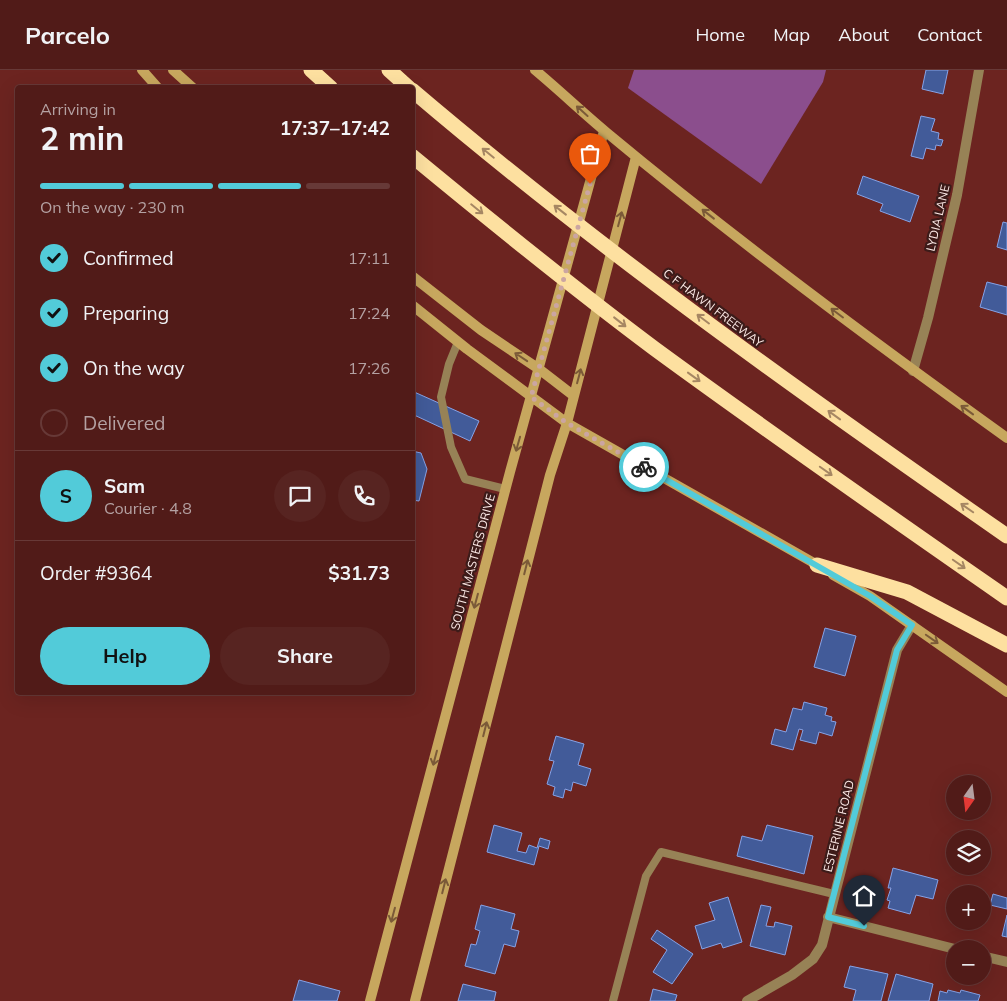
<!DOCTYPE html>
<meta charset="utf-8">
<style>
body{margin:0;font-family:Mulish,sans-serif;background:#572421;color:#f1f3f6;height:100vh;display:flex;flex-direction:column;font-size:19px;white-space:nowrap}
*{box-sizing:border-box;margin:0}
p{font-size:16px;color:#b4a1a2}
.icon{flex:none;width:28px;height:28px;fill:none;stroke:currentColor;stroke-width:2;stroke-linecap:round;stroke-linejoin:round}
.map{position:relative;flex:1;overflow:hidden}
.drawer{position:absolute;left:15px;top:15px;width:400px;height:610px;display:flex;flex-direction:column;background:#511b18;border-radius:5px;box-shadow:0 5px 20px #0002,0 0 0 1px #673937}
.drawer>*{flex:none}
.needle{width:32px;rotate:194deg}
.fabs{position:absolute;left:946px;top:705px;display:grid;gap:10px}
.fabs a{display:grid;place-items:center;width:45px;height:45px;border-radius:50%;background:#511b18;box-shadow:0 5px 20px #0002,0 0 0 1px #673937;font-size:25px}
.pin{position:absolute;display:grid;place-items:center;width:42px;height:42px;color:#fff;margin:-51px -21px;border-radius:50% 50% 50% 0;rotate:-45deg;box-shadow:0 0 5px #0007}
.pin .icon{rotate:45deg}
.courier{position:absolute;display:grid;place-items:center;width:50px;height:50px;margin:-25px;border:4px solid #52cbd9;border-radius:50%;background:#fff;color:#222;box-shadow:0 1px 6px #0007}
.head em{font-style:normal;font-weight:700}
.head div{display:flex;flex-direction:column-reverse}
.head{display:flex;align-items:center;justify-content:space-between;height:85px;padding:0 25px}
h1{font-size:32px;font-weight:700;line-height:38px}
.bar{display:grid;grid-template-columns:repeat(4,1fr);gap:8px 5px;align-content:center;height:60px;padding:0 25px}
.bar i{height:6px;border-radius:4px;background:#673937}
.bar .on{background:#52cbd9}
.bar p{grid-column:span 4}
.line{display:flex;align-items:center;gap:12px;padding:0 25px;border-top:1px solid #673937}
.line div{flex:1}
.round{display:grid;place-items:center;flex:none;width:52px;height:52px;border-radius:26px;background:#572421}
ol{padding:0 25px;list-style:none}
li{display:flex;align-items:center;gap:15px;height:55px}
li p{margin-inline-start:auto}
li .icon{padding:5px;border-radius:50%;background:#52cbd9;color:#111;stroke-width:4}
li:last-child{color:#b4a1a2}
li i{width:28px;height:28px;border:2px solid #673937;border-radius:50%}
.primary-button{display:flex;gap:10px;margin-top:auto;padding:10px 25px}
.primary-button a{flex:1;height:58px;border-radius:30px;background:#52cbd9;color:#111;font-size:20px;font-weight:700;line-height:58px;text-align:center}
.primary-button a+a{background:#572421;color:#f1f3f6}
header{display:flex;align-items:center;gap:30px;box-sizing:border-box;height:70px;padding:0 25px;background:#511b18;border-bottom:1px solid #673937}
header strong{font-size:24px}
nav{display:flex;gap:28px;margin-inline-start:auto;font-size:18px}
.map>svg:first-child{display:block}
.green{fill:#8b4e8d}
.building{fill:#425b99;stroke:#86a3e7}
.lines{fill:none;stroke-linecap:round;stroke-linejoin:round}
.lane{stroke:#978256;stroke-width:8}
.street{stroke:#978256;stroke-width:10}
.secondary{stroke:#c7a75e;stroke-width:10}
.highway{stroke:#fde0a0;stroke-width:15}
.oneway{stroke:#7b5a38}
.oneway2{stroke:#a68763}
.done{stroke:#cba5a2;stroke-width:5;stroke-dasharray:0 9}
.route{stroke:#52cbd9;stroke-width:6}
.labels{text-anchor:middle;stroke-width:4.5;stroke-linejoin:round;paint-order:stroke}
.street-label{font-size:12px;fill:#feebe8;stroke:#3c1b19}
</style>
<header>
<strong>Parcelo</strong>
<nav><a>Home</a><a>Map</a><a>About</a><a>Contact</a></nav>
</header>
<div class="map">
<svg width="1007" height="931" viewBox="0 0 1007 931">
<rect width="100%" height="100%" fill="#6c2420"/>
<path class="green" d="M634,0H826L823,12L761,114L628,18Z"/>
<path class="building" d="M926,0H948L943,24L922,19Z
M921,46L935,49L931,61L939,63L938,69L943,70L941,76L936,75L935,80L926,78L923,89L911,86Z
M863,106L919,126L910,152L880,141L883,134L857,124Z
M1003,152L1007,153V180L997,177Z
M987,212L1007,217V245L980,237Z
M412,321L479,351L470,371L412,344Z
M412,381L421,383L427,399L419,431L412,430Z
M825,558L856,566L845,606L814,597Z
M804,632L827,638L825,645L832,647L831,651L836,652L832,666L819,662L816,674L800,670L803,660L799,659L793,680L771,674L775,659L786,662L793,638L802,640Z
M556,666L584,674L578,695L591,699L586,716L573,712L571,721L565,719L563,728L553,725L555,717L547,714L554,691L549,690Z
M494,755L522,763L517,781L526,783L529,775L537,778L540,768L550,771L548,779L539,776L534,795L487,782Z
M767,755L813,766L804,804L737,786L742,766L762,771Z
M893,798L938,810L933,829L916,825L910,844L888,838L890,831L887,830L891,818H888Z
M993,824L1007,828V839L990,835Z
M728,827L742,872L723,878L721,873L702,879L695,856L715,850L709,833Z
M481,835L515,844L511,859L519,861L515,877L504,874L495,904L465,896L471,874L476,875L480,861L475,859Z
M761,835L771,837L766,856L774,857L775,852L792,856L785,885L750,876Z
M1007,845V867L1002,866Z
M657,860L693,884L672,914L653,902L667,880L651,869Z
M850,896L888,904L881,931H853L856,920L844,917Z
M896,904L933,914L929,931H888Z
M299,910L340,921L337,931H293Z
M463,914L496,922L494,931H458Z
M653,919L677,925L675,931H650Z
M948,920L960,923L961,920L980,925L978,931H938L940,921L947,923Z"/>
<g class="lines">
<path class="lane" d="M458,272L449,294L441,327L451,377L465,409L505,419
M613,931L646,806L661,782L834,824"/>
<path class="street" d="M913,301L928,248L957,125L979,0
M828,847L955,879
M982,886L1007,892
M747,931L792,905L813,889L822,875L897,580L912,555"/>
<path class="secondary" d="M142,0L158,18
M173,0L193,18
M535,0C559,20 582,42 606,62C736,170 871,270 1007,368
M412,206L481,260L539,299L574,326
M412,235L467,279L567,353L821,497
M833,505L870,526L1007,622
M370,931L510,402L604,61
M415,931L550,405L567,353L636,87"/>
<path class="highway" d="M311,0L331,18
M389,0L409,18
M412,20C601,181 804,325 1007,466
M412,86C492,152 572,217 655,279C771,364 889,446 1007,528
M817,495L907,522L1007,575"/>
</g>
<defs><path id="oneway-shaft" d="M-6 0H5M1.5-3L5.5 0L1.5 3" fill="none" stroke-width="1.6" stroke-linecap="round" stroke-linejoin="round" transform="scale(1.25)"/></defs>
<g class="oneway">
<use href="#oneway-shaft" transform="translate(582 41) rotate(-138)"/>
<use href="#oneway-shaft" transform="translate(708 144) rotate(-142)"/>
<use href="#oneway-shaft" transform="translate(620 149) rotate(-75)"/>
<use href="#oneway-shaft" transform="translate(837 243) rotate(-143)"/>
<use href="#oneway-shaft" transform="translate(521 287) rotate(-146)"/>
<use href="#oneway-shaft" transform="translate(579 306) rotate(-75)"/>
<use href="#oneway-shaft" transform="translate(967 340) rotate(-144)"/>
<use href="#oneway-shaft" transform="translate(518 374) rotate(106)"/>
<use href="#oneway-shaft" transform="translate(526 497) rotate(-76)"/>
<use href="#oneway-shaft" transform="translate(476 531) rotate(105)"/>
<use href="#oneway-shaft" transform="translate(932 569) rotate(35)"/>
<use href="#oneway-shaft" transform="translate(485 659) rotate(-76)"/>
<use href="#oneway-shaft" transform="translate(435 688) rotate(105)"/>
<use href="#oneway-shaft" transform="translate(444 816) rotate(-76)"/>
<use href="#oneway-shaft" transform="translate(393 845) rotate(105)"/>
</g>
<g class="oneway2">
<use href="#oneway-shaft" transform="translate(488 83) rotate(-141)"/>
<use href="#oneway-shaft" transform="translate(477 139) rotate(39)"/>
<use href="#oneway-shaft" transform="translate(560 140) rotate(-142)"/>
<use href="#oneway-shaft" transform="translate(703 249) rotate(-143)"/>
<use href="#oneway-shaft" transform="translate(620 252) rotate(38)"/>
<use href="#oneway-shaft" transform="translate(694 307) rotate(36)"/>
<use href="#oneway-shaft" transform="translate(834 345) rotate(-144)"/>
<use href="#oneway-shaft" transform="translate(826 401) rotate(35)"/>
<use href="#oneway-shaft" transform="translate(967 438) rotate(-145)"/>
<use href="#oneway-shaft" transform="translate(959 494) rotate(35)"/>
</g>
<g class="lines">
<path class="done" d="M590,114L531,327L567,353L644,397"/>
<path class="route" d="M644,397L870,526L912,555L897,580L828,847L864,856"/>
</g>
<g class="labels">
<g class="street-label">
<text transform="translate(938 148) rotate(-77)" y="4">LYDIA LANE</text>
<text transform="translate(713 238) rotate(37)" y="4">C F HAWN FREEWAY</text>
<text transform="translate(473 492) rotate(-75)" y="4">SOUTH MASTERS DRIVE</text>
<text transform="translate(839 756) rotate(-76)" y="4">ESTERINE ROAD</text>
</g>
</g>
</svg>
<div class="fabs">
<a><svg class="needle" viewBox="-14 -14 28 28"><path d="M0-13l5 13h-10z" fill="#e53935"/><path d="M0 13l5-13h-10z" fill="#b4a1a2"/></svg></a>
<a><svg class="icon" aria-label="layers" viewBox="0 0 24 24"><path d="M12 4l9 5-9 5-9-5zM3 14l9 5 9-5"/></svg></a>
<a>+</a>
<a>−</a>
</div>
<div class="pin" style="left:590px;top:114px;background:#ea580c"><svg class="icon" aria-label="bag" viewBox="0 0 24 24"><path d="M5 8h14l-1 12H6zM9 8a3 3 0 0 1 6 0"/></svg></div>
<div class="pin" style="left:864px;top:856px;background:#1f2937"><svg class="icon" aria-label="home" viewBox="0 0 24 24"><path d="M3 11l9-7 9 7M6 9v11h12V9"/></svg></div>
<div class="courier" style="left:644px;top:397px"><svg class="icon" aria-label="bike" viewBox="0 0 24 24"><circle cx="6" cy="16" r="4"/><circle cx="18" cy="16" r="4"/><path d="M6 16l4-8h5l3 8M10 8l3 8H6M13 5h3"/></svg></div>
<section class="drawer">
<div class="head"><div><h1>2 min</h1><p>Arriving in</p></div><em>17:37–17:42</em></div>
<div class="bar"><i class="on"></i><i class="on"></i><i class="on"></i><i></i><p>On the way · 230 m</p></div>
<ol>
<li><svg class="icon" aria-label="check" viewBox="0 0 24 24"><path d="M5 12l5 5 9-10"/></svg>Confirmed<p>17:11</p></li>
<li><svg class="icon" aria-label="check" viewBox="0 0 24 24"><path d="M5 12l5 5 9-10"/></svg>Preparing<p>17:24</p></li>
<li><svg class="icon" aria-label="check" viewBox="0 0 24 24"><path d="M5 12l5 5 9-10"/></svg>On the way<p>17:26</p></li>
<li><i></i>Delivered</li>
</ol>
<div class="line" style="height:90px"><b class="round" style="background:#52cbd9;color:#111">S</b><div><b>Sam</b><p>Courier · 4.8</p></div><a class="round"><svg class="icon" aria-label="chat" viewBox="0 0 24 24"><path d="M4 5h16v11H9l-5 4z"/></svg></a><a class="round"><svg class="icon" aria-label="phone" viewBox="0 0 24 24"><path d="M5 4h4l2 5-3 2q2 4 5 5l2-3 5 2v4C11 20 4 13 5 4z"/></svg></a></div>
<div class="line" style="height:65px"><div>Order #9364</div><b>$31.73</b></div>
<div class="primary-button"><a>Help</a><a>Share</a></div>
</section>
</div>
